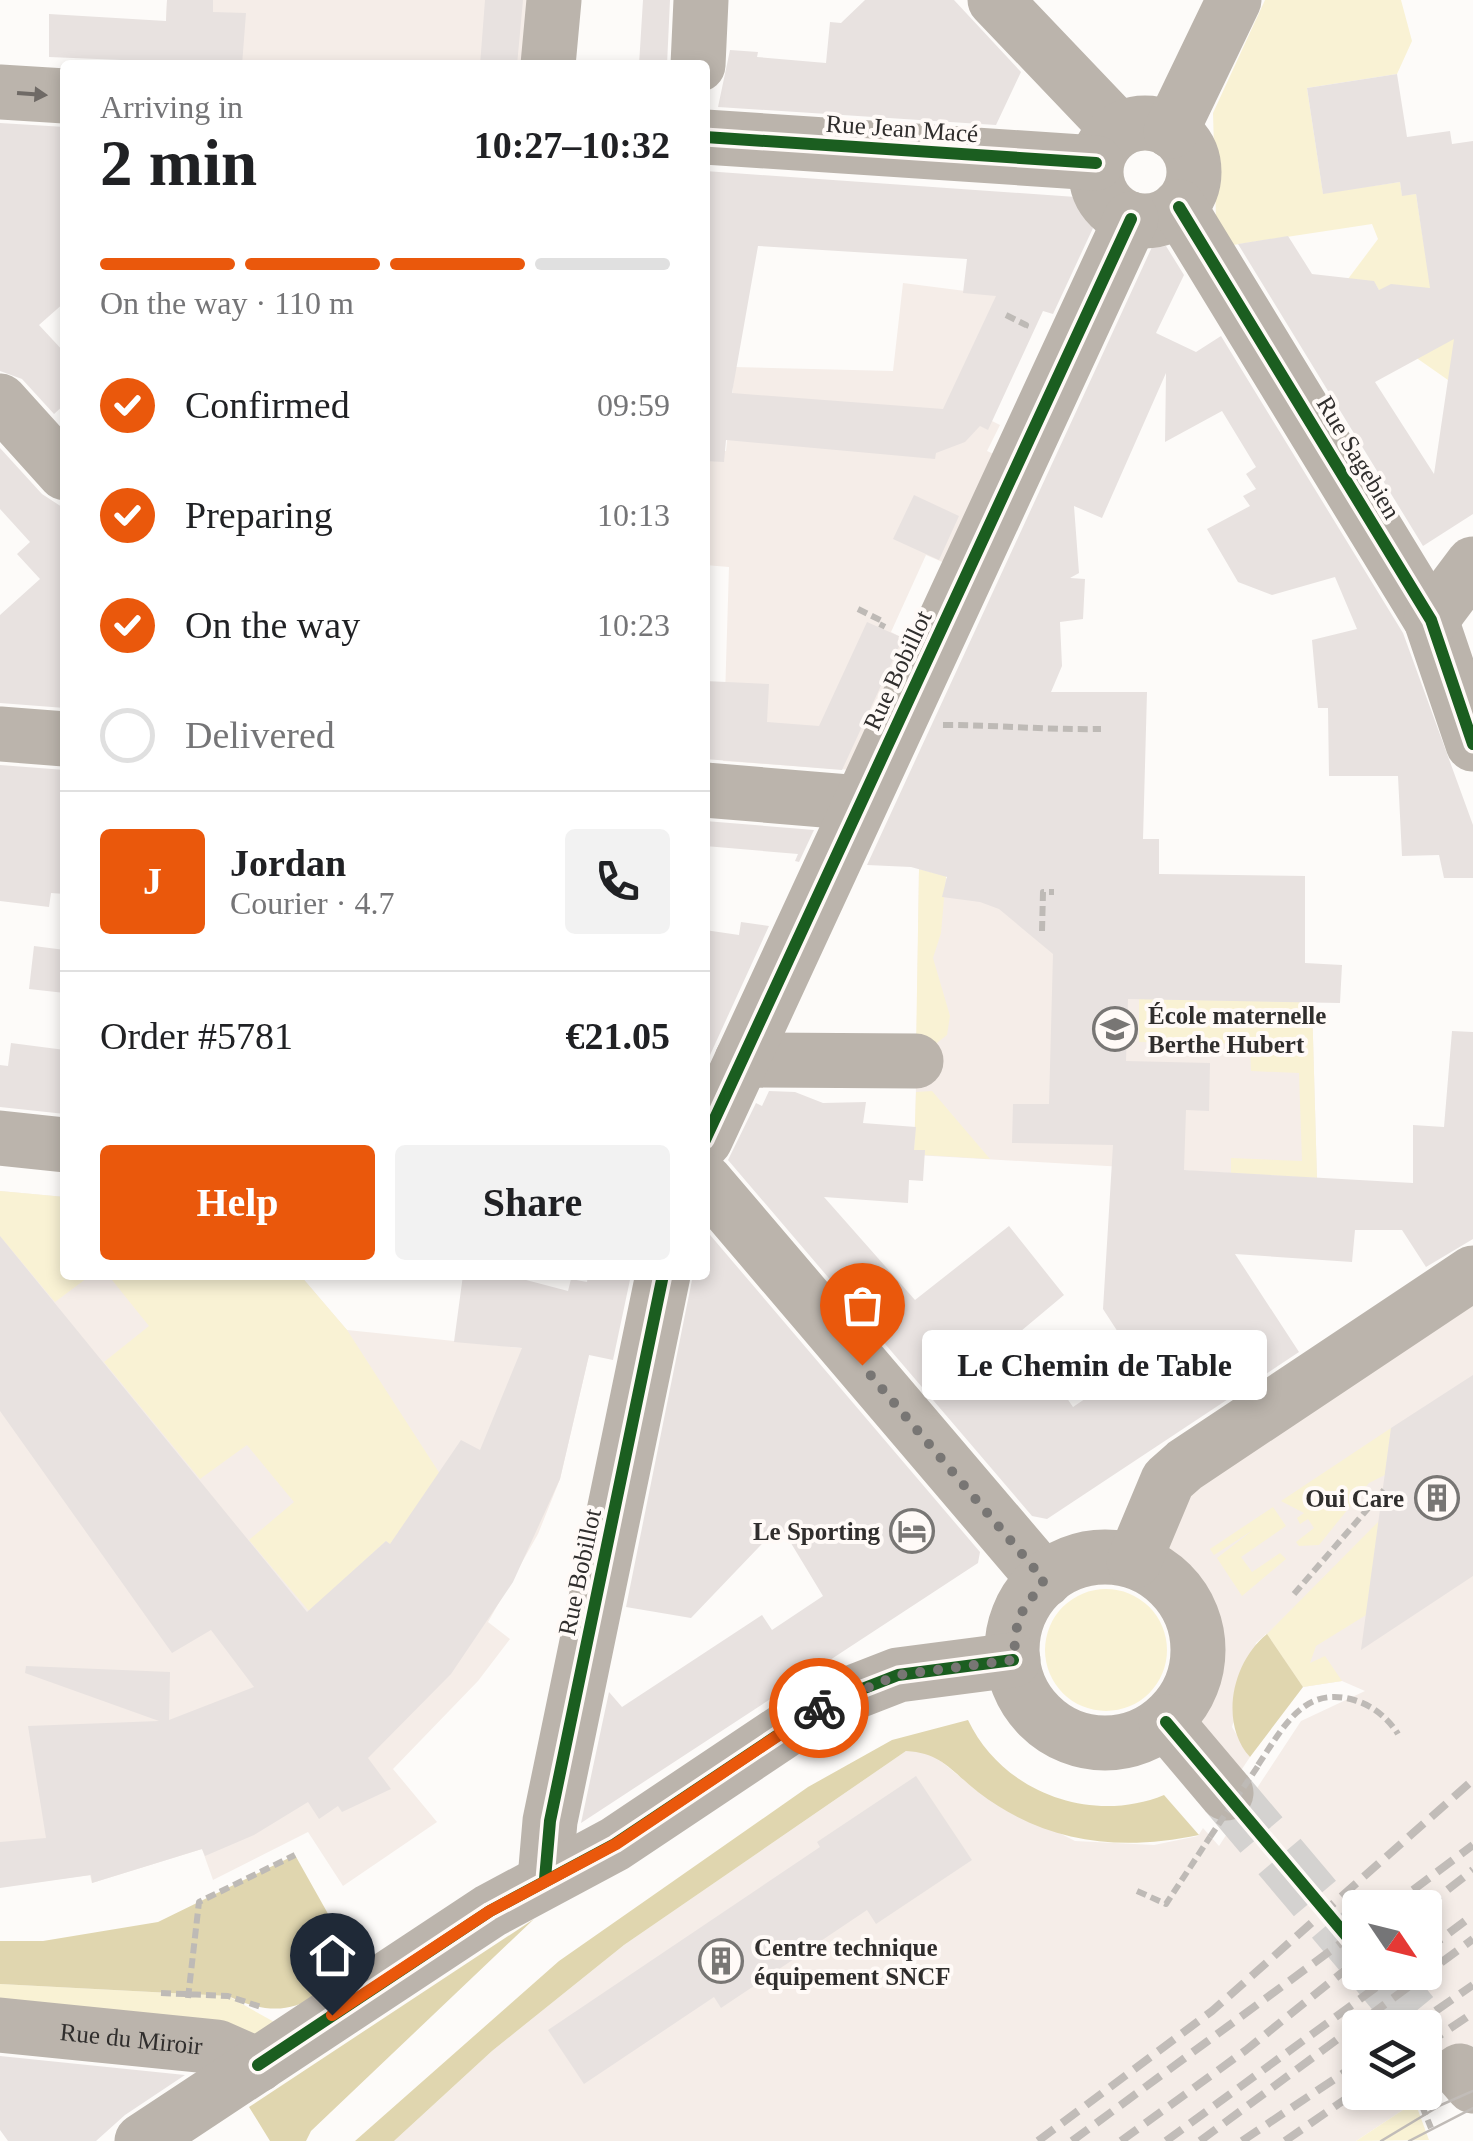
<!DOCTYPE html>
<meta charset="utf-8">
<style>
body{margin:0;font-family:"Times New Roman",serif;background:#f2f2f2;color:#202124;height:100vh;display:flex;flex-direction:column;font-size:38px;white-space:nowrap}
*{box-sizing:border-box;margin:0}
p{font-size:32px;color:#757577}
.icon{flex:none;width:55px;height:55px;fill:none;stroke:currentColor;stroke-width:2;stroke-linecap:round;stroke-linejoin:round}
.map{position:relative;flex:1;overflow:hidden}
.drawer{position:absolute;left:60px;top:60px;width:650px;height:1220px;display:flex;flex-direction:column;background:#fff;border-radius:10px;box-shadow:0 5px 15px #0003}
.drawer>*{flex:none}
.needle{width:65px;rotate:125deg}
.tools{position:absolute;left:1342px;top:1890px;display:grid;gap:20px}
.tools a{display:grid;place-items:center;width:100px;height:100px;border-radius:10px;background:#fff;box-shadow:0 5px 15px #0003;font-size:50px}
.pin{position:absolute;display:grid;place-items:center;width:85px;height:85px;color:#fff;margin:-102px -42px;border-radius:50% 50% 50% 0;rotate:-45deg;box-shadow:0 0 10px #0007}
.pin .icon{rotate:45deg}
.courier{position:absolute;display:grid;place-items:center;width:100px;height:100px;margin:-50px;border:8px solid #ea580c;border-radius:50%;background:#fff;color:#222;box-shadow:0 2px 12px #0007}
.bubble{position:absolute;height:70px;border-radius:10px;background:#fff;box-shadow:0 5px 15px #0003;font-size:32px;font-weight:700;line-height:70px;text-align:center}
.overview em{font-style:normal;font-weight:700}
.overview div{display:flex;flex-direction:column-reverse}
.overview{display:flex;align-items:center;justify-content:space-between;height:170px;padding:0 40px}
h1{font-size:65px;font-weight:700;line-height:75px}
.bar{display:grid;grid-template-columns:repeat(4,1fr);gap:15px 10px;align-content:center;height:120px;padding:0 40px}
.bar i{height:12px;border-radius:8px;background:#e0e0e0}
.bar .selected{background:#ea580c}
.bar p{grid-column:span 4}
.line{display:flex;align-items:center;gap:25px;padding:0 40px;border-top:2px solid #e0e0e0}
.line div{flex:1}
.round{display:grid;place-items:center;flex:none;width:105px;height:105px;border-radius:10px;background:#f2f2f2}
ol{padding:0 40px;list-style:none}
li{display:flex;align-items:center;gap:30px;height:110px}
li p{margin-inline-start:auto}
li .icon{padding:10px;border-radius:50%;background:#ea580c;color:#fff;stroke-width:4}
li:last-child{color:#757577}
li i{width:55px;height:55px;border:5px solid #e0e0e0;border-radius:50%}
.button{display:flex;gap:20px;margin-top:auto;padding:20px 40px}
.button a{flex:1;height:115px;border-radius:10px;background:#ea580c;color:#fff;font-size:40px;font-weight:700;line-height:115px;text-align:center}
.button a+a{background:#f2f2f2;color:#202124}
.map>svg:first-child{display:block}
.built{fill:#f5ede8;fill-rule:evenodd}
.green{fill:#f9f2d4}
.forest{fill:#e0d6af}
.building{fill:#e8e2e0;fill-rule:evenodd}
.lines{fill:none;stroke-linecap:round;stroke-linejoin:round}
.minor-tunnel{stroke:#d4d2d0;stroke-width:55;stroke-dasharray:55 28;stroke-linecap:butt}
.path{stroke:#bebab6;stroke-width:6;stroke-dasharray:10 5;stroke-linecap:butt}
.minor{stroke:#bbb4ac;stroke-width:55}
.tram{stroke:#c1bcb8;stroke-width:2.5}
.rail{stroke:#c1bcb8;stroke-width:8;stroke-dasharray:20 10;stroke-linecap:butt}
.path-bridge{stroke:#bebab6;stroke-width:6;stroke-dasharray:10 5;stroke-linecap:butt}
.cycleway-casing{stroke:#fffaf7;stroke-width:19}
.cycleway{stroke:#1b5e20;stroke-width:12}
.oneway{fill:#6f6a66}
.done{stroke:#787674;stroke-width:10;stroke-dasharray:0 18}
.route{stroke:#ea580c;stroke-width:12}
.labels{text-anchor:middle;stroke-width:8;stroke-linejoin:round;paint-order:stroke}
.street-label{font-size:25px;fill:#302e2d;stroke:#fffaf7}
.poi-label{font-size:25px;font-weight:bold;fill:#302e2d;stroke:#fffaf7;text-anchor:start}
</style>
<div class="map">
<svg width="1473" height="2141" viewBox="0 0 1473 2141">
<rect width="100%" height="100%" fill="#fdfbf9"/>
<path class="built" d="M167,0H534L529,65H164Z
M903,283L1012,297L992,421L1000,425L987,451L998,456L947,564L926,555L891,632L911,642L852,770L723,761L729,567L705,565V451H726L735,367L893,371Z
M919,869L1312,1002L1317,1178L915,1155Z
M0,1191L65,1197V1275H300L347,1330L589,1355L560,1479L538,1534L488,1622L510,1639L478,1681L393,1769L437,1822L343,1886L308,1832L213,1880L202,1849L92,1883L90,1875L0,1887Z
M1473,1273V2046L1425,2069V2028H1360V2092L1417,2093L1415,2102L1356,2141H394L492,2051L624,1945L906,1751L930,1752L977,1791L1075,1841L1154,1845L1198,1836L1203,1828L1219,1846L1301,1721L1365,1691L1342,1681L1303,1687L1266,1634L1256,1643L1232,1727L1250,1757L1226,1793L1180,1706L1198,1664L1193,1616L1175,1587L1147,1566L1143,1531ZM1360,1908H1425V1972H1360Z"/>
<path class="green" d="M1265,0H1401L1412,41L1397,74L1307,88L1323,193L1400,182L1402,195L1416,194L1439,340L1466,337L1448,380L1418,359L1376,285L1348,279L1378,239L1372,224L1233,245L1216,218L1213,113Z
M919,869L946,876L941,933L933,958L950,1016L947,1035L928,1050L916,1049Z
M1139,999L1312,1002L1317,1178L1231,1173V1158L1302,1161L1299,1073L1251,1071L1250,1044L1139,1042Z
M932,1091L990,1159L925,1155V1151L914,1150L916,1092Z
M0,1191L65,1197V1275H91L55,1302L0,1236Z
M108,1275H300L347,1330L440,1474L390,1544L386,1541L309,1611L249,1540L294,1502L247,1445L200,1479L104,1362L149,1326Z
M1391,1428L1385,1475L1369,1483L1319,1545L1299,1546L1296,1542L1314,1528L1308,1519L1300,1524L1297,1518L1304,1513L1281,1501Z
M1273,1507L1286,1526L1241,1557L1252,1572L1280,1553L1286,1559L1242,1596L1217,1558L1253,1530L1214,1555L1210,1549Z
M1379,1521L1366,1615L1316,1646L1310,1663L1325,1656L1342,1681L1303,1687L1267,1634Z
M1045 1650a61 61 0 1 1 122 0a61 61 0 1 1-122 0Z
M0,1984L228,1996L276,2023L254,2037L0,2011Z
M1415,2102L1429,2140L1356,2141Z"/>
<path class="forest" d="M1267,1634L1303,1687L1250,1757C1219,1723 1232,1662 1267,1634Z
M968,1720C1002,1792 1091,1825 1164,1795L1199,1835C1118,1852 1045,1843 978,1792C951,1771 942,1753 906,1751L624,1945L492,2051L394,2141H355L559,1961L808,1787L892,1740Z
M295,1855L359,1969C309,2001 288,2024 228,1996L0,1984V1941H43L158,1922Z
M534,1919L311,2131L306,2141H270L249,2107Z"/>
<path class="building" d="M167,0H213V12L246,13L242,65L49,57V14L166,21Z
M485,0H523L517,65H480Z
M643,0H670L667,65H639Z
M865,0H954L1021,72L996,125L718,107L730,50L758,52L757,57L826,63L830,22L841,23Z
M1397,74L1407,137L1450,131L1452,144L1473,141V514L1423,546L1238,244L1288,236L1312,274L1374,281L1379,290L1391,284L1430,288L1416,194L1402,196L1400,182L1323,194L1307,88ZM1454,339L1434,474L1375,382Z
M0,123L65,127V302L39,325L65,353V404L54,414L22,379L0,371Z
M705,171L1076,197L1093,228L1053,314L1043,311L988,430L980,426L965,442L936,453L935,459L726,440L724,462L705,461ZM758,246L967,259L963,293L996,296L943,409L732,393Z
M1166,246L1184,275L1156,333L1196,352L1221,336L1403,633L1473,825V878H1444L1439,855L1402,856L1398,776H1329L1328,708H1318L1312,640L1357,629L1335,577L1272,595L1238,582L1207,529L1250,506L1243,496L1256,489L1246,474L1256,467L1222,411L1165,442L1166,373L1102,518L1074,506L1079,573L1070,578L1085,579L1083,619L1060,622L1062,666L1051,692H1147L1143,839H1159V874L1305,876V963L1342,965L1340,1003L1128,999L1126,1061L1210,1063L1209,1111L1186,1110L1184,1170L1413,1183V1125L1444,1127L1452,1031L1473,1032V1239L1426,1267L1402,1230H1355L1352,1262L1235,1254L1299,1352L1047,1519L1032,1516L728,1160L756,1103L762,1106L769,1091L795,1092L823,1103L866,1102L863,1123L916,1127L914,1150H925L923,1181L909,1180L908,1203L824,1197L915,1300L1009,1226L1064,1295L1021,1331L1073,1407L1138,1363L1103,1309L1113,1145L1012,1143L1013,1104H1049L1053,954L999,909L980,902L942,897L947,877L911,867L867,865L1152,247Z
M0,448L42,494L65,509V708L0,703V615L40,579L17,554L30,542L0,509Z
M914,495L959,516L939,560L893,539Z
M867,622L903,638L842,770L705,759V681L769,684L767,722L819,726Z
M0,765L65,770V894L51,893L49,907L0,901Z
M705,821L814,830L799,862L795,861L798,854L705,846Z
M741,922L769,926L705,1066V930L739,935Z
M34,946L65,950V993L29,989Z
M11,1043L65,1050V1114L0,1107V1065L8,1066Z
M705,1229L980,1552L978,1563L581,1823L609,1692L622,1707L762,1615L772,1630L823,1596L780,1525L691,1618L626,1607L693,1275H705Z
M0,1236L307,1612L386,1541L390,1544L461,1440L480,1450L522,1348L454,1342L463,1275H507L568,1291L571,1279L587,1282L588,1275H631L613,1360L589,1355L560,1479L513,1582L451,1674L368,1758L391,1789L342,1812L338,1806L319,1819L308,1802L254,1835L205,1856L202,1849L92,1883L91,1875L0,1888V1842L46,1838L28,1726L159,1721L25,1673L26,1666L170,1672L169,1720L254,1687L211,1630L172,1653L0,1411Z
M1473,1375V1576L1361,1650L1391,1428Z
M916,1776L972,1860L876,1924L867,1910L721,2008L714,1997L584,2084L548,2030L820,1847L817,1842Z
M0,2056L185,2075L125,2115L96,2141H8L0,2130Z"/>
<g class="lines">
<path class="minor-tunnel" d="M1226,1793L1360,1952
M1377,1972L1423,2028"/>
<path class="path" d="M1006,315L1026,325L1023,331
M858,609L884,622L881,628
M943,725C997,725 1046,730 1101,729
M1042,931L1043,892H1054
M1294,1594L1384,1490
M1258,1765C1283,1728 1303,1685 1354,1700C1372,1705 1388,1718 1398,1734
M1137,1891L1166,1904L1210,1837
M161,1993L228,1996L261,2007
M188,1998L199,1902L295,1855
M1422,2106L1431,2128"/>
<g class="minor">
<path d="M995,0L1119,130"/>
<path d="M548,65L554,0"/>
<path d="M698,65L701,0"/>
<path d="M0,92L65,96"/>
<circle cx="1145" cy="172" r="49"/>
<path d="M1171,131L1234,0"/>
<path d="M705,137L1096,163"/>
<path d="M1179,207L1431,620L1473,744"/>
<path d="M0,401L65,473"/>
<path d="M1431,620L1473,564"/>
<path d="M0,734L65,739"/>
<path d="M705,790L860,803"/>
<path d="M742,1060L916,1061"/>
<path d="M0,1138L65,1145"/>
<path d="M705,1140L1131,219"/>
<path d="M705,1181L1045,1580"/>
<circle cx="1105" cy="1650" r="93"/>
<path d="M1134,1561L1168,1480L1185,1465L1473,1273"/>
<path d="M1166,1722L1226,1793"/>
<path d="M545,1879L550,1821L663,1275"/>
<path id="s1" d="M0,2025L217,2047L258,2065"/>
<path d="M1460,2071L1473,2086"/>
<path d="M142,2141L490,1911L615,1844L826,1703L898,1675L1013,1660"/>
</g>
<path class="tram" d="M1381,2141L1441,2105L1473,2091
M1409,2141L1473,2108"/>
<path class="rail" d="M1389,1908L1473,1845
M1424,1908L1473,1870
M1425,1951L1473,1915
M1411,2028L1473,1985
M1425,2045L1473,2013
M1038,2141L1212,2011L1473,1780
M1072,2141L1360,1929
M1121,2141L1246,2050L1360,1958
M1166,2141L1397,1972
M1200,2141L1473,1939
M1242,2141L1360,2062
M1285,2141L1360,2089"/>
<path class="path-bridge" d="M1210,1837L1258,1766"/>
<g class="cycleway-casing">
<path id="cycleway" d="M705,137L1096,163
M1179,207L1431,620L1473,744
M705,1140L1131,219
M1166,1722L1360,1952
M545,1879L550,1821L663,1275
M258,2065L490,1911L615,1844L826,1703L898,1675L1013,1660"/>
</g>
<use href="#cycleway" class="cycleway"/>
</g>
<defs><path id="oneway-solid" d="M-6-.8H1V-3.2L6.5 0L1 3.2V.8H-6Z" transform="scale(2.5)"/></defs>
<use class="oneway" href="#oneway-solid" transform="translate(32 94) rotate(4)"/>
<g class="lines">
<path class="done" d="M819,1708L898,1675L1013,1660L1018,1618L1044,1580L862,1365"/>
<path class="route" d="M332,2015L490,1911L616,1844L819,1708"/>
</g>
<defs>
<g id="school-ring" transform="scale(2.25)"><circle r="9.5" fill="#fffaf7" stroke="#787674" stroke-width="1.5"/><path d="M0-5L7-2L0 1L-7-2ZM-4 1L0 2.5L4 1V4Q0 6-4 4Z" fill="#787674"/></g>
<g id="building-ring" transform="scale(2.25)"><circle r="9.5" fill="#fffaf7" stroke="#787674" stroke-width="1.5"/><path d="M-4-6H4V6H1V3H-1V6H-4ZM-2.5-4.3h1.7v1.8h-1.7ZM.8-4.3h1.7v1.8H.8ZM-2.5-1h1.7V.8h-1.7ZM.8-1h1.7V.8H.8Z" fill="#787674"/></g>
<g id="hotel-ring" transform="scale(2.25)"><circle r="9.5" fill="#fffaf7" stroke="#787674" stroke-width="1.5"/><path d="M-6-4.5h1.5V1H6V5H4.5V3h-9V5H-6ZM-4 0a1.8 1.8 0 1 1 3.6 0ZM.5 0V-2.5h3Q6-2.5 6 0Z" fill="#787674"/></g>
</defs>
<g fill-rule="evenodd">
<use href="#school-ring" x="1115" y="1029"/>
<use href="#building-ring" x="1437" y="1498"/>
<use href="#hotel-ring" x="912" y="1531"/>
<use href="#building-ring" x="721" y="1961"/>
</g>
<g class="labels">
<g class="street-label">
<text transform="translate(902 128) rotate(4)" y="9">Rue Jean Macé</text>
<text transform="translate(1359 457) rotate(59)" y="9">Rue Sagebien</text>
<text transform="translate(897 670) rotate(-65)" y="9">Rue Bobillot</text>
<text transform="translate(579 1572) rotate(-78)" y="9">Rue Bobillot</text>
<text dy="9" stroke="none"><textPath href="#s1" startOffset="132">Rue du Miroir</textPath></text>
</g>
<g class="poi-label">
<text x="1148" y="1024">École maternelle<tspan x="1148" dy="29">Berthe Hubert</tspan></text>
<text x="1404" y="1507" text-anchor="end">Oui Care</text>
<text x="880" y="1540" text-anchor="end">Le Sporting</text>
<text x="754" y="1956">Centre technique<tspan x="754" dy="29">équipement SNCF</tspan></text>
</g>
</g>
</svg>
<div class="tools">
<a><svg class="needle" viewBox="-14 -14 28 28"><path d="M0-13l5 13h-10z" fill="#e53935"/><path d="M0 13l5-13h-10z" fill="#757577"/></svg></a>
<a><svg class="icon" aria-label="layers" viewBox="0 0 24 24"><path d="M12 4l9 5-9 5-9-5zM3 14l9 5 9-5"/></svg></a>
</div>
<div class="pin" style="left:862px;top:1365px;background:#ea580c"><svg class="icon" aria-label="bag" viewBox="0 0 24 24"><path d="M5 8h14l-1 12H6zM9 8a3 3 0 0 1 6 0"/></svg></div>
<div class="pin" style="left:332px;top:2015px;background:#1f2937"><svg class="icon" aria-label="home" viewBox="0 0 24 24"><path d="M3 11l9-7 9 7M6 9v11h12V9"/></svg></div>
<div class="courier" style="left:819px;top:1708px"><svg class="icon" aria-label="bike" viewBox="0 0 24 24"><circle cx="6" cy="16" r="4"/><circle cx="18" cy="16" r="4"/><path d="M6 16l4-8h5l3 8M10 8l3 8H6M13 5h3"/></svg></div>
<div class="bubble" style="left:922px;top:1330px;width:345px">Le Chemin de Table</div>
<section class="drawer">
<div class="overview"><div><h1>2 min</h1><p>Arriving in</p></div><em>10:27–10:32</em></div>
<div class="bar"><i class="selected"></i><i class="selected"></i><i class="selected"></i><i></i><p>On the way · 110 m</p></div>
<ol>
<li><svg class="icon" aria-label="check" viewBox="0 0 24 24"><path d="M5 12l5 5 9-10"/></svg>Confirmed<p>09:59</p></li>
<li><svg class="icon" aria-label="check" viewBox="0 0 24 24"><path d="M5 12l5 5 9-10"/></svg>Preparing<p>10:13</p></li>
<li><svg class="icon" aria-label="check" viewBox="0 0 24 24"><path d="M5 12l5 5 9-10"/></svg>On the way<p>10:23</p></li>
<li><i></i>Delivered</li>
</ol>
<div class="line" style="height:180px"><b class="round" style="background:#ea580c;color:#fff">J</b><div><b>Jordan</b><p>Courier · 4.7</p></div><a class="round"><svg class="icon" aria-label="phone" viewBox="0 0 24 24"><path d="M5 4h4l2 5-3 2q2 4 5 5l2-3 5 2v4C11 20 4 13 5 4z"/></svg></a></div>
<div class="line" style="height:130px"><div>Order #5781</div><b>€21.05</b></div>
<div class="button"><a>Help</a><a>Share</a></div>
</section>
</div>
